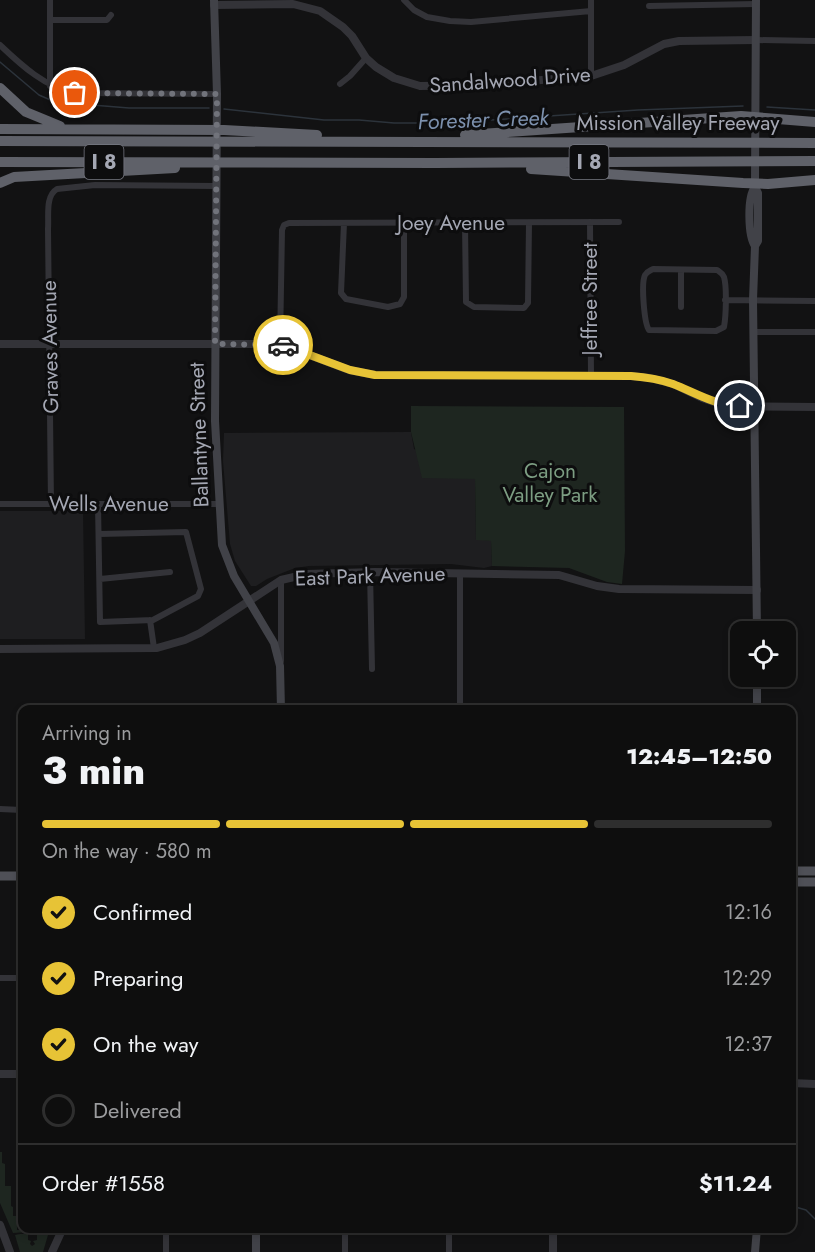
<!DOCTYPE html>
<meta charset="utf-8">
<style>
body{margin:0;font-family:Jost,sans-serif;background:#171717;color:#f1f3f6;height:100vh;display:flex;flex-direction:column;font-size:22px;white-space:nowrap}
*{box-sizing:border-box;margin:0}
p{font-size:20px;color:#9b9c9e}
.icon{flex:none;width:33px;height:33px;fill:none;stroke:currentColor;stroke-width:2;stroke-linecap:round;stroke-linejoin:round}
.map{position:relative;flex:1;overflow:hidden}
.side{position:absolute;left:18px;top:705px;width:778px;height:528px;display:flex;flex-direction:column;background:#0e0e0e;border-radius:12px;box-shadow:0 3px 9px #0003,0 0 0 2px #2e2e2e}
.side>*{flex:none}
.buttons{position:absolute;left:730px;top:621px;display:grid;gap:12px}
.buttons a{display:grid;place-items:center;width:66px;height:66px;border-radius:12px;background:#0e0e0e;box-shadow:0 3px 9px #0003,0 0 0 2px #2e2e2e;font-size:30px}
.pin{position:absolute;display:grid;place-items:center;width:51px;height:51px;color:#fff;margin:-26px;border:3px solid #fff;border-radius:50%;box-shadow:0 2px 6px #0007}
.courier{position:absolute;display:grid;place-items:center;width:60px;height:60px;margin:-30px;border:4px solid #e7c336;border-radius:50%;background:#fff;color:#222;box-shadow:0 2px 8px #0007}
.head em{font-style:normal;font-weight:800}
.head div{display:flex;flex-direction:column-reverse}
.head{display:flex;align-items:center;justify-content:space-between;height:102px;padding:0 24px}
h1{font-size:39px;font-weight:800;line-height:45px}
.bar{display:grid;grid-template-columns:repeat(4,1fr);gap:9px 6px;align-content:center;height:72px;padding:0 24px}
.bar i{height:8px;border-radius:4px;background:#2e2e2e}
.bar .on{background:#e7c336}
.bar p{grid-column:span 4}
.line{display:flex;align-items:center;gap:15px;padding:0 24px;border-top:2px solid #2e2e2e}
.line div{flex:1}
ol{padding:0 24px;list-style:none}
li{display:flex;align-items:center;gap:18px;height:66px}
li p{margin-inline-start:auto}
li .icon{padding:6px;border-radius:50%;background:#e7c336;color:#111;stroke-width:4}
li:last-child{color:#9b9c9e}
li i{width:33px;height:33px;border:3px solid #2e2e2e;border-radius:50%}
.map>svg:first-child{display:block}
.built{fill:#1e1e20}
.green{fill:#1e2620}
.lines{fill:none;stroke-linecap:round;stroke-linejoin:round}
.stream{stroke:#2c333b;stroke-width:1.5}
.minor{stroke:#333338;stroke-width:6}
.tertiary{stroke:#333338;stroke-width:8}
.secondary{stroke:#414248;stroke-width:8}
.primary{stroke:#4f5057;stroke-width:9}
.motorway{stroke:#5f6169;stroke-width:10}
.done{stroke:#71737b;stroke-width:6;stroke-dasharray:0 10.8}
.route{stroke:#e7c336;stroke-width:8}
.labels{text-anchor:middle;stroke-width:6;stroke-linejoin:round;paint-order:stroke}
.shield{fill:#0d0d0e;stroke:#777982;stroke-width:1.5}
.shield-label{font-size:20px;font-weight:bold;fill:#a4a7b3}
.street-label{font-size:21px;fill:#a4a7b3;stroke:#0d0d0e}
.park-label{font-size:21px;fill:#7c9d82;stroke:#0d0d0e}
.water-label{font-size:22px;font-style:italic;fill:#7c90ad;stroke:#0d0d0e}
</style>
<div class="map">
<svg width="815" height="1252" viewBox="0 0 815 1252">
<rect width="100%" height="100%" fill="#121213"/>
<path class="built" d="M411,432L414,449L475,479L476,539L491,541L492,566L484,568L451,564L309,566L295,568L267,579L256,586H251L235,561L230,544L223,461L224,433Z
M0,511H83L85,639H0Z"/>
<path class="green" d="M411,406L624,407L625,551L622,584L607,582L569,568L492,566L491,541L476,540L475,479L422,478L411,432Z
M0,1152H2V1163L5,1164V1186H11V1206L13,1207V1216H17V1230H28V1232L13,1233L0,1203Z
M20,1234H28V1240L31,1241L30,1244L32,1246L35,1244L33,1241L37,1240V1234L48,1235L43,1252H20L15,1235Z"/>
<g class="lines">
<path class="stream" d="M0,62L39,95L55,102L129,108H209
M767,107L815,110
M224,109L324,120H359L394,123H446L638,110L743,106
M792,1206L806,1210L815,1219"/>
<path class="minor" d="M404,0L414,10L427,17L450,21L471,22L591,11
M591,0V76
M649,6L756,4
M50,20H107L111,15
M756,40L815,41
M0,45C21,65 46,88 75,93L217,94
M340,84L350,76L366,58
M50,86V0
M590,222L591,376
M344,223L341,293L346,299L388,307L400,304L404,297V223
M465,223L466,302L474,307L524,308L528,303L529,223
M653,269L717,270C720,272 722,273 724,277C727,287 726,316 724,327L716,331L649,330C644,323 641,283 645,275C647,271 650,271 653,269Z
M681,270V307
M725,300L815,301
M754,332H815
M280,344L282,230L284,225L289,223L619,222
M0,504H219
M51,504L48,229C49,216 45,196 57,189L95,185L217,186
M98,504L100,622L153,620L198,596L201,589L186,532L99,534
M370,572L372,669
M460,573V710
M100,579L170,572
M281,580V661
M150,620L154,648
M0,809L22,810
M0,978H22
M166,1228V1252
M345,1228V1252
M449,1228V1252"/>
<path class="tertiary" d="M214,5L293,4L320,11L343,27L352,36L366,58L376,67L394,78L420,86L482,85L591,76L624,65L664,44L679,41L756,40
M0,344H280L349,370L375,375L631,376L650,378L673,384L702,398L726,406L815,407
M0,649L157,648L185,640L200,633L281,580L307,574L375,572L559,575L597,586L619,589L757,590
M0,1074H22
M792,1083L815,1084
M0,1225L10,1252
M553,1228V1252
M52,1252L63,1228"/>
<path class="secondary" d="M214,0L217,94L215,421L222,545L234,576L274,643L280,666L281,710
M755,183L756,0
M755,187L758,193V241L755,246L753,300L757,632
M755,187C747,197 748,236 755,246
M757,710V676
M256,1228V1252
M755,1252L757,1228"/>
<path class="primary" d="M792,871H815
M0,876H22
M792,882H815"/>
<path class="motorway" d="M0,88L26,112L60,126
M0,129L224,130L317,135
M465,135L741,116L815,122
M0,141L815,143
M0,162L435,163L815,161
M531,169L743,183L768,184L815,180
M0,183L14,177L175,168"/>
</g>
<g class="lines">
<path class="done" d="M75,93L217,94L215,344L283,345"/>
<path class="route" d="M283,345L350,370L375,375L631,376C645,377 659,379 673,384C696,393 714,405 740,406"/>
</g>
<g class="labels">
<g class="shield">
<rect x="84.5" y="145" width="39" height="34" rx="4.5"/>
<rect x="569.5" y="145" width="39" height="34" rx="4.5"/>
</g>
<g class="shield-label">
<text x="104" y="169">I 8</text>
<text x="589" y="169">I 8</text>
</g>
<g class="street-label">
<text transform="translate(510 80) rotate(-4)" y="7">Sandalwood Drive</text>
<text x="678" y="130">Mission Valley Freeway</text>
<text x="451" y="230">Joey Avenue</text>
<text transform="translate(590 299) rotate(-90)" y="7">Jeffree Street</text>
<text transform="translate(50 347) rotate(-91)" y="7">Graves Avenue</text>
<text transform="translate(199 435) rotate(-92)" y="7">Ballantyne Street</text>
<text x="109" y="511">Wells Avenue</text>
<text transform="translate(370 576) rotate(-2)" y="7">East Park Avenue</text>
</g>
<g class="park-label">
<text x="550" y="478">Cajon<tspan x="550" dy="24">Valley Park</tspan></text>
</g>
<g class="water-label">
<text transform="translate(483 119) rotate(-2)" y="8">Forester Creek</text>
</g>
</g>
</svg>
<div class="buttons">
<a><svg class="icon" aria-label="locate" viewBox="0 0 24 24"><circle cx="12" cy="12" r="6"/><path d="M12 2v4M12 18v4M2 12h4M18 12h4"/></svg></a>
</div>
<div class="pin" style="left:75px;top:93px;background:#ea580c"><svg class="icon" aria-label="bag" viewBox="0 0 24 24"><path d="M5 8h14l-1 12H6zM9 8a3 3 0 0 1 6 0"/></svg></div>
<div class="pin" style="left:740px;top:406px;background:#1f2937"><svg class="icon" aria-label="home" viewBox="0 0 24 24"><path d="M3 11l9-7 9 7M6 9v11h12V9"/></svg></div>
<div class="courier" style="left:283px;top:345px"><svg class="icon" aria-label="car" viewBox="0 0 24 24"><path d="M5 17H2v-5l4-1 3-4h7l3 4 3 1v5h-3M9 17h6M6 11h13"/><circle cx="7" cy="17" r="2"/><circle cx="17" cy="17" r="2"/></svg></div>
<section class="side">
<div class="head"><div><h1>3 min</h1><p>Arriving in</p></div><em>12:45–12:50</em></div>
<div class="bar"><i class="on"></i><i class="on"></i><i class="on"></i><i></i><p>On the way · 580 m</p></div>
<ol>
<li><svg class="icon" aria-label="check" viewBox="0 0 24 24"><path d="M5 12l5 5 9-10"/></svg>Confirmed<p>12:16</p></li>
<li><svg class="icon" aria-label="check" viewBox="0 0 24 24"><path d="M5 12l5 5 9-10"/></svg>Preparing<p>12:29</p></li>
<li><svg class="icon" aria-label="check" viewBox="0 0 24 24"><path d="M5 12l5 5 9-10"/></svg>On the way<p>12:37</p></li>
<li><i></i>Delivered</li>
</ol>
<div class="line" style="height:78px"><div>Order #1558</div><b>$11.24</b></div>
</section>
</div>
